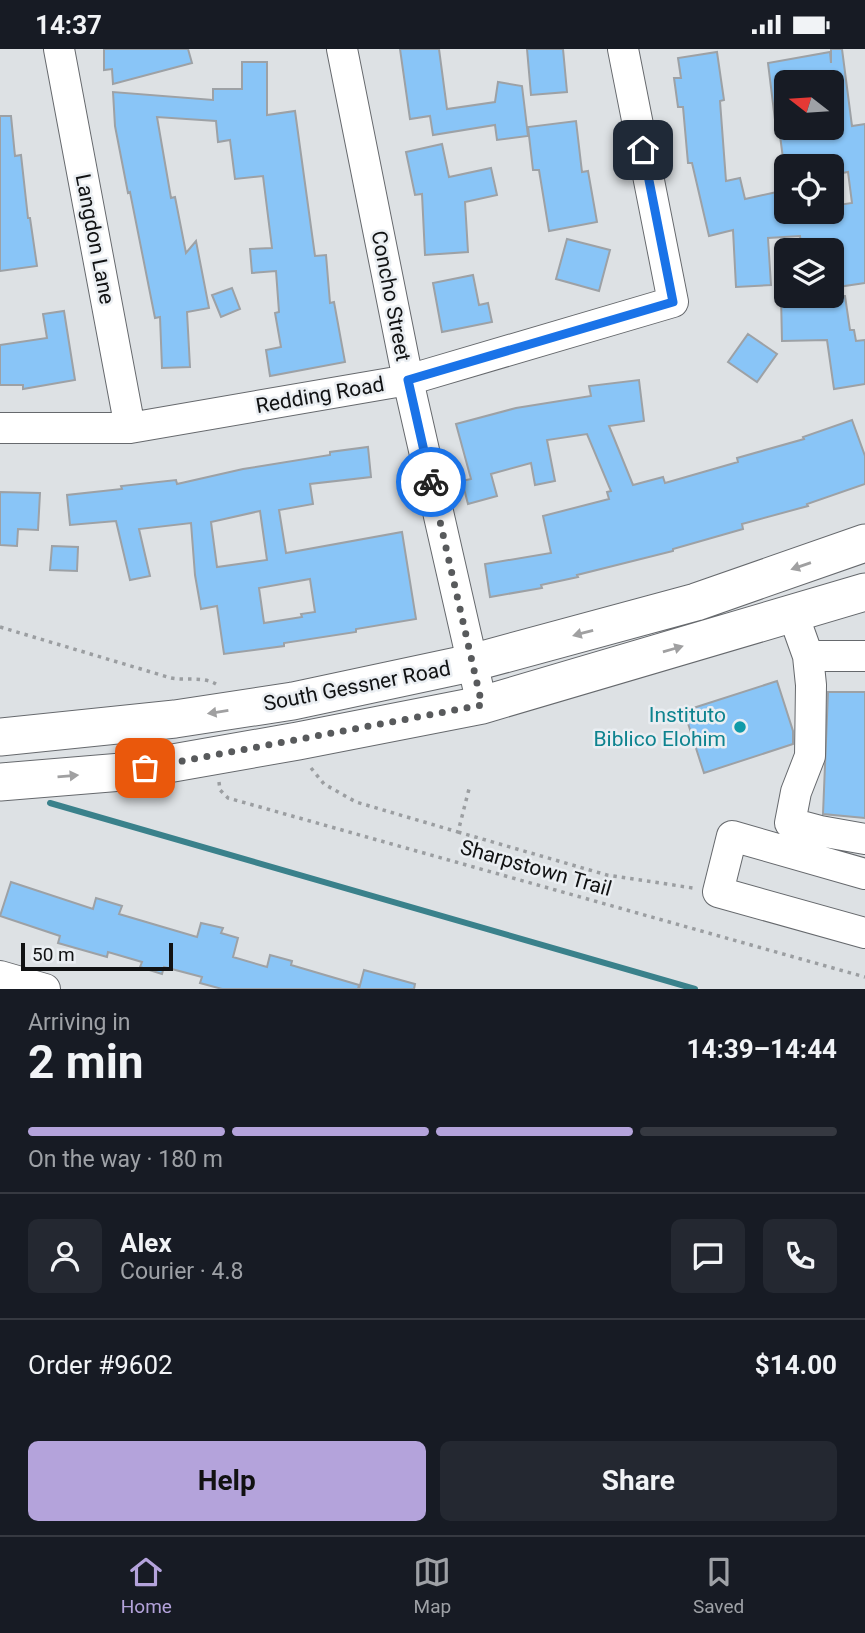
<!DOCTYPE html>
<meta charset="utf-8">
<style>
body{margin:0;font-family:Roboto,sans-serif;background:#242831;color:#f1f3f6;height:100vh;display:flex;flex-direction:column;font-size:26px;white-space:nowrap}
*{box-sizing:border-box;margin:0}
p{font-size:23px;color:#9ea1a6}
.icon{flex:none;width:38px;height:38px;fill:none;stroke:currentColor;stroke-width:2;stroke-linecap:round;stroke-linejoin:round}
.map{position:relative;height:940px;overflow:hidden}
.details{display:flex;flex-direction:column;background:#171b24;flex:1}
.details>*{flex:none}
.needle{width:46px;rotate:287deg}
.buttons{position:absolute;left:774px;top:21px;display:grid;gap:14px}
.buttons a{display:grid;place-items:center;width:70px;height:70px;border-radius:10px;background:#171b24;box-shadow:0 2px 5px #0004;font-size:35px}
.scale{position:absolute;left:21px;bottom:18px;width:152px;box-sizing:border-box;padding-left:7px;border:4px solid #111213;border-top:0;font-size:19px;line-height:24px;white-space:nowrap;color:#111213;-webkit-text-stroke:5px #eaeef2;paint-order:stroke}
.pin{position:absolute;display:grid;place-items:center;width:60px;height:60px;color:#fff;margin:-30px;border-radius:14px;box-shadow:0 4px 10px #0006}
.courier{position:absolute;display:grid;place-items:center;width:70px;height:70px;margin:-35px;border:5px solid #1a73e8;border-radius:50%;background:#fff;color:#222;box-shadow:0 2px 9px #0007}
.summary em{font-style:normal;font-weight:700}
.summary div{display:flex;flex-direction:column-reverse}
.summary{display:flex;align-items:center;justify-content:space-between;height:119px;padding:0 28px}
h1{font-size:46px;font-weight:700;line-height:52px}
.bar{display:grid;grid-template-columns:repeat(4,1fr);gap:10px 7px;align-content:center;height:84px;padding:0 28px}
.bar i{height:9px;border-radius:5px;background:#363941}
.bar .current{background:#b4a3db}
.bar p{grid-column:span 4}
.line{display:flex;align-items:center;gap:18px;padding:0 28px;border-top:2px solid #363941}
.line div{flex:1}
.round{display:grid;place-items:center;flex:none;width:74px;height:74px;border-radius:10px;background:#242831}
.cta{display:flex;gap:14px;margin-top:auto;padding:14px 28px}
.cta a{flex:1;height:80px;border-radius:10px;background:#b4a3db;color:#111;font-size:28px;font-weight:700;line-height:80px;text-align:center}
.cta a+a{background:#242831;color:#f1f3f6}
.status{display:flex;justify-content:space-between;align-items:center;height:49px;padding:0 35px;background:#171b24;direction:ltr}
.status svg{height:19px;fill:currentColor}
.tabs{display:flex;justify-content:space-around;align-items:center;height:98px;border-top:2px solid #363941;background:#171b24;font-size:19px;color:#9ea1a6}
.tabs a{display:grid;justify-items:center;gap:4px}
.tabs .current{color:#b4a3db}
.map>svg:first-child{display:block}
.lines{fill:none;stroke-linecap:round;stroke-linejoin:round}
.stream{stroke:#3a818b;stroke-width:6}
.building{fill:#89c5f7;stroke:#9da1a5;stroke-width:2;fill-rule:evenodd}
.minor-casing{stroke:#66696d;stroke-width:32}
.major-casing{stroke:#66696d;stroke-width:39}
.path{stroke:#9b9ea1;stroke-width:3.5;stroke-dasharray:3.5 5;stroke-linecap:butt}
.minor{stroke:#fff;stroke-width:30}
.major{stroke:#fff;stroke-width:37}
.oneway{fill:#a0a0a1}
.done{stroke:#585a5c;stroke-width:7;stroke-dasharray:0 12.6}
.route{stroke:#1a73e8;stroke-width:9}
.culture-dot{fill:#0f9aa8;stroke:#eaeef2;stroke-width:2.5}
.labels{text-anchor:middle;stroke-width:5;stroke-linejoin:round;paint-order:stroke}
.street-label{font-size:21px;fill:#111213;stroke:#eaeef2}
.culture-label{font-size:21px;fill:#0d838f;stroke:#eaeef2;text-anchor:end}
</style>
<div class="status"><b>14:37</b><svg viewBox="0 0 49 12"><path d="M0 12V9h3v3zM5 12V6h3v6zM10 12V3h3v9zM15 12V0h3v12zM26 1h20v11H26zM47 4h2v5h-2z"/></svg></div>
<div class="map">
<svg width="865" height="940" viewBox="0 0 865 940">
<rect width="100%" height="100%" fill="#dde1e4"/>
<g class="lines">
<path class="stream" d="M50,754L695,940"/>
</g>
<path class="building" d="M104,0H188L192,14L113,35L112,20L104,21Z
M400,0H439L447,60L495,53L498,33L522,37L528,87L497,91L495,76L433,86L430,67L410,70Z
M527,0H563L567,43L531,46Z
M831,0H842L852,77L865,75V234L831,239V191L801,195L800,187L768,189L771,236L736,238L733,181L709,187L692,114H688L683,58H678L674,29H681L678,9L717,3L724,51L720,52L726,132L740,129L745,150L786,141V163H831V157L852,154L848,123L831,126V117H784L779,79H831V33H786V70L775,71L768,14L830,3L831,14Z
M242,13H267V66L295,62L315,207L326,206L330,254L334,253L345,313L270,327L266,301L281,298L275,264L279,263L276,222L252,224L250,200L272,199L263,127L235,130L230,91L218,93L216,72L157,68L171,149L175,148L186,204L196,192L209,259L187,263L190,318L162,319L160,268L155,269L130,143L128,144L115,77L113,43L213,51V40H242Z
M0,67H11L15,107L21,106L28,169H30L37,217L0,222Z
M576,72L582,123L588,122L597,173L549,182L539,121H533L528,78Z
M442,95L449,128L491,119L497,146L465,153L468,203L425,206L422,145L415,146L406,103Z
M567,190L610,201L599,242L556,230Z
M473,226L479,256L488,254L492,273L442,283L433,234Z
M232,239L240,260L221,268L212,246Z
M781,247H845L850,281H854L856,292L865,291V335L834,340L827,291L782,292Z
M64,262L75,331L23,340V336H0V296L47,289L43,265Z
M748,285L777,305L757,333L728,313Z
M639,331L644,372L609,377L633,436L663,428L665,434L738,413L737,409L804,390L803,388L852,371L865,407V435L807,455L808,457L742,475L743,480L673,500V502L577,526L578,528L541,536L542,539L490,548L485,515L551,504L543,467L609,450L607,443L611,442L587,385L547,391L555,432L535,436L531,414L491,425L497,447L468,455L462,432L471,430L456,375L516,359L591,347L589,337Z
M368,398L371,428L310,435L313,455L279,461L286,504L402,483L416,570L356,580V583L284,594V597L224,605L217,557L201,560L195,526L191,474L139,480L150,527L130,531L116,472L70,476L67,446L122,440L121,437L176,431L177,435L243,420L330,406V403ZM260,462L267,511L217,518L211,473ZM310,530L315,563L301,565L302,568L264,574L259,539Z
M0,443L40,444L38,481L18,480L17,497L0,496Z
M52,497L78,498L77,522L50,521Z
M777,632L793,682V695L704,724L684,662Z
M828,643H865V769L823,765Z
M11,833L93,860L96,849L122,857L119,865L197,888L201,874L223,879L221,884L238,889L233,908L267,918L270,906L292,912L291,916L359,936L358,940H222L200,934L202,928L164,918L162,925L140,918L142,913L108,903L107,908L58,894L60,887L0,867Z
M364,921L415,935L414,940H359Z"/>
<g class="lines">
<g class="minor-casing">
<path id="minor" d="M59,0L130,379
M342,0L408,331L482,656
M0,379H130L408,331L673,253L623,0
M793,565L808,607L811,636L810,707L796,743L790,774L820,782L865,790
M808,607H865
M865,825L732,787L718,843L865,884
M0,927L45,940"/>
</g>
<g class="major-casing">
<path id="major" d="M0,688L175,670L293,652L471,614L696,553L865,494
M0,733L122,723L298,692L482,656L865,543"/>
</g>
<path class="path" d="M0,578L171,629C186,632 202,627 216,635
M311,719L324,735L356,753L458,783L469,740
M219,733L220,741L228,749L865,928
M458,783L607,826L693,839"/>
<use href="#minor" class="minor"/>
<use href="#major" class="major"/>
</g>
<defs><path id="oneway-solid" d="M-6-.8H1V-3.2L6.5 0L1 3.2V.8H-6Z" transform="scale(1.75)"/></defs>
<g class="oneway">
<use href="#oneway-solid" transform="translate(801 517) rotate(161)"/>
<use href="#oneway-solid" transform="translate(583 584) rotate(165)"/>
<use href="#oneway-solid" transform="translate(673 600) rotate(-16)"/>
<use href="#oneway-solid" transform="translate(218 663) rotate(171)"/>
<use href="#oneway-solid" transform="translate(68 727) rotate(-5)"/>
</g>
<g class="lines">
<path class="done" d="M145,719L482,656L431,433"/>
<path class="route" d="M431,433L408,331L673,253L643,101"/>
</g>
<circle class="culture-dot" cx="740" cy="678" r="7"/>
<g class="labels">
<g class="street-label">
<text transform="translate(95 190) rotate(79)" y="7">Langdon Lane</text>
<text transform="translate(391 247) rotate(79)" y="7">Concho Street</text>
<text transform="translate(320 346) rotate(-10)" y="7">Redding Road</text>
<text transform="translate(357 637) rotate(-11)" y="7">South Gessner Road</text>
<text transform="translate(536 819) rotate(16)" y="7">Sharpstown Trail</text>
</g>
<g class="culture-label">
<text x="726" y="673">Instituto<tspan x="726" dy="24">Biblico Elohim</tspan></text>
</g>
</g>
</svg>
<div class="buttons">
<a><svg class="needle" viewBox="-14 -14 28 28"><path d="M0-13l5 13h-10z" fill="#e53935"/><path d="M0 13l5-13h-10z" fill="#9ea1a6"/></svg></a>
<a><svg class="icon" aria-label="locate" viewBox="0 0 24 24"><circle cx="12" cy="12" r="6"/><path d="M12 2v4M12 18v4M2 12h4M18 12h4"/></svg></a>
<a><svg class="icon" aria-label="layers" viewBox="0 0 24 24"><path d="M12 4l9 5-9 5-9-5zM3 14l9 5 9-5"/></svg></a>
</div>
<div class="scale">50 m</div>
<div class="pin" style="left:145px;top:719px;background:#ea580c"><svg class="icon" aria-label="bag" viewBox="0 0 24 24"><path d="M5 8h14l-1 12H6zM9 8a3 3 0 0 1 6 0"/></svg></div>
<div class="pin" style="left:643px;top:101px;background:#1f2937"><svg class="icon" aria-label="home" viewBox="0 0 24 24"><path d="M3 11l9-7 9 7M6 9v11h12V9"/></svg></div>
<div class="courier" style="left:431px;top:433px"><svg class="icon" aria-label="bike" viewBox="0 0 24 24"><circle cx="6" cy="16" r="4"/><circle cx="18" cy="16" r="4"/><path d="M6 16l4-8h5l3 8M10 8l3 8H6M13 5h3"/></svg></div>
</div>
<section class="details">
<div class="summary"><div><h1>2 min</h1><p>Arriving in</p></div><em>14:39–14:44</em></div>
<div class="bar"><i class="current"></i><i class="current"></i><i class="current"></i><i></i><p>On the way · 180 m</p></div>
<div class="line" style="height:126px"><a class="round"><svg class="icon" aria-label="person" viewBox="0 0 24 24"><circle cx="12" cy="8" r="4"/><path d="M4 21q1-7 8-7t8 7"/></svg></a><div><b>Alex</b><p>Courier · 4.8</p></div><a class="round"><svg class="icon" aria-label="chat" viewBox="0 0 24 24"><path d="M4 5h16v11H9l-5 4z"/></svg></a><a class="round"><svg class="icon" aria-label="phone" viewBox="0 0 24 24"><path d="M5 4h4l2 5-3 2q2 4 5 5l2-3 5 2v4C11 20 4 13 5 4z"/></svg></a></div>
<div class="line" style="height:91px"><div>Order #9602</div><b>$14.00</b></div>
<div class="cta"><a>Help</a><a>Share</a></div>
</section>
<nav class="tabs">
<a class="current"><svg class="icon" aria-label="home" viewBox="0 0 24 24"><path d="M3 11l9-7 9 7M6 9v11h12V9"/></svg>Home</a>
<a><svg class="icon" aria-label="map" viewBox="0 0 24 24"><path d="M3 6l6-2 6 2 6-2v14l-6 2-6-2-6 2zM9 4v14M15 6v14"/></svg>Map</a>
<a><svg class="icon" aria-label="saved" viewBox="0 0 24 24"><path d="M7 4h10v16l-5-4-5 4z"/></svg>Saved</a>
</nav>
